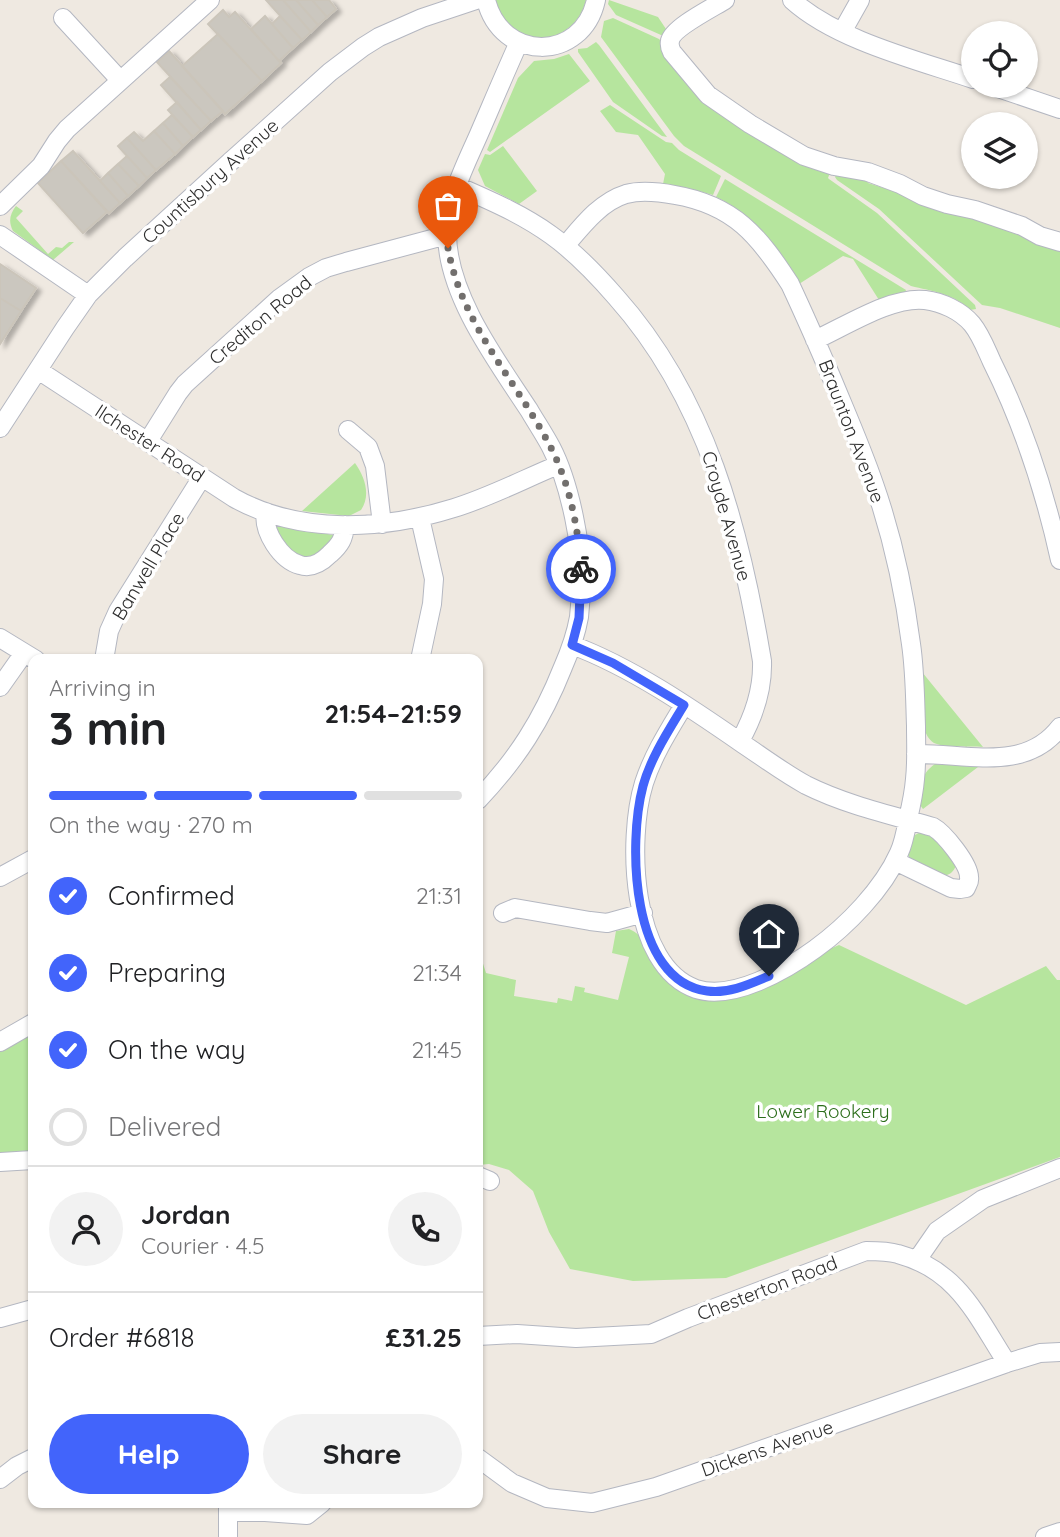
<!DOCTYPE html>
<meta charset="utf-8">
<style>
body{margin:0;font-family:Quicksand,sans-serif;background:#f2f2f2;color:#202124;height:100vh;display:flex;flex-direction:column;font-size:26px;white-space:nowrap}
*{box-sizing:border-box;margin:0}
p{font-size:23px;color:#757577}
.icon{flex:none;width:38px;height:38px;fill:none;stroke:currentColor;stroke-width:2;stroke-linecap:round;stroke-linejoin:round}
.map{position:relative;flex:1;overflow:hidden}
.side{position:absolute;left:28px;top:654px;width:455px;height:854px;display:flex;flex-direction:column;background:#fff;border-radius:14px;box-shadow:0 2px 5px #0004}
.side>*{flex:none}
.buttons{position:absolute;left:961px;top:21px;display:grid;gap:14px}
.buttons a{display:grid;place-items:center;width:77px;height:77px;border-radius:50%;background:#fff;box-shadow:0 2px 5px #0004;font-size:35px}
.pin{position:absolute;display:grid;place-items:center;width:60px;height:60px;color:#fff;margin:-72px -30px;border-radius:50% 50% 50% 0;rotate:-45deg;box-shadow:0 0 7px #0007}
.pin .icon{rotate:45deg}
.courier{position:absolute;display:grid;place-items:center;width:70px;height:70px;margin:-35px;border:5px solid #4264fb;border-radius:50%;background:#fff;color:#222;box-shadow:0 2px 9px #0007}
.overview em{font-style:normal;font-weight:700}
.overview div{display:flex;flex-direction:column-reverse}
.overview{display:flex;align-items:center;justify-content:space-between;height:119px;padding:0 21px}
h1{font-size:46px;font-weight:700;line-height:52px}
.bar{display:grid;grid-template-columns:repeat(4,1fr);gap:10px 7px;align-content:center;height:84px;padding:0 21px}
.bar i{height:9px;border-radius:5px;background:#e0e0e0}
.bar .selected{background:#4264fb}
.bar p{grid-column:span 4}
.line{display:flex;align-items:center;gap:18px;padding:0 21px;border-top:2px solid #e0e0e0}
.line div{flex:1}
.round{display:grid;place-items:center;flex:none;width:74px;height:74px;border-radius:37px;background:#f2f2f2}
ol{padding:0 21px;list-style:none}
li{display:flex;align-items:center;gap:21px;height:77px}
li p{margin-inline-start:auto}
li .icon{padding:7px;border-radius:50%;background:#4264fb;color:#fff;stroke-width:4}
li:last-child{color:#757577}
li i{width:38px;height:38px;border:4px solid #e0e0e0;border-radius:50%}
.button{display:flex;gap:14px;margin-top:auto;padding:14px 21px}
.button a{flex:1;height:80px;border-radius:42px;background:#4264fb;color:#fff;font-size:28px;font-weight:700;line-height:80px;text-align:center}
.button a+a{background:#f2f2f2;color:#202124}
.map>svg:first-child{display:block}
.green{fill:#b6e59e}
.building{fill:#cbc7bf;stroke:#cbc5ba;stroke-width:2;filter:url(#shadow)}
.lines{fill:none;stroke-linecap:round;stroke-linejoin:round}
.minor-casing{stroke:#b4b7c1;stroke-width:20}
.minor{stroke:#fff;stroke-width:18}
.done{stroke:#726f6d;stroke-width:7;stroke-dasharray:0 12.6}
.route{stroke:#4264fb;stroke-width:9}
.labels{text-anchor:middle;stroke-width:7;stroke-linejoin:round;paint-order:stroke}
.street-label{font-size:19px;fill:#2e2e2e;stroke:#fff}
.park-label{font-size:19px;fill:#2c6e1b;stroke:#fff}
</style>
<div class="map">
<svg width="1060" height="1537" viewBox="0 0 1060 1537">
<defs>
<filter id="shadow"><feDropShadow dx="5" dy="3" stdDeviation="2" flood-color="#0004"/></filter>
</defs>
<rect width="100%" height="100%" fill="#efe9e1"/>
<path class="green" d="M494,0H586C578,36 534,52 507,25C500,18 497,9 494,0Z
M609,0L658,17L668,32L666,35H661L616,15L608,4Z
M613,18L659,39L663,43L667,57L831,170L828,178L829,179L877,213L975,305L976,309L970,310C955,294 931,291 911,286L684,146L674,136L601,37L604,21Z
M596,42L599,45L667,137L662,136L613,102L578,52V49L587,48Z
M569,54L590,81L490,152L487,150L518,78L534,61L554,59Z
M610,105L666,142L672,143L679,150L721,176L713,195L688,188L663,184L665,174L638,135L616,132L600,111Z
M503,146L537,191L519,204L485,186L478,170L485,154L490,155Z
M837,172L866,178L868,183L893,191L897,188L1012,227L1060,249V328L1000,308L982,305L879,209L837,180L835,177Z
M725,179L906,290L905,293L894,294L879,300L853,259L843,256L799,284C779,248 755,215 716,197Z
M16,206L23,211L16,218L48,254L56,247L62,248L69,242H74L53,260L13,231C8,221 10,214 16,206Z
M355,463C365,477 371,495 361,510L349,516L302,511Z
M271,524L333,535V540C319,555 313,560 293,556Z
M922,672L983,747C971,746 944,748 934,743C928,739 926,734 924,728Z
M935,764L978,767L923,809L920,805C921,787 919,775 935,764Z
M924,831L938,836L956,866C953,872 950,875 943,876C929,870 903,865 908,845C910,836 916,834 924,831Z
M629,929C647,937 643,947 656,956C675,971 697,983 717,997L839,945L966,1005L1046,966L1057,980H1060V1157L726,1278L633,1281L570,1269L549,1232L533,1191L509,1170L489,1164L478,1165V948L486,973L516,980L514,996L557,1003L558,998L572,1001L575,986L585,988L584,992L618,1000L629,957L612,953L616,931Z
M33,1029V1154L0,1156V1048Z"/>
<path class="building" d="M266,0H283L311,32L302,40Z
M283,0H296L318,25L311,32Z
M296,0H312L327,17L318,25Z
M312,0H329L336,9L327,17Z
M223,10L229,17L235,12L281,63L262,81L208,24Z
M265,16L293,48L279,61L251,29Z
M280,16L302,40L293,48L272,24Z
M218,34L262,81L225,114L182,66Z
M169,51L223,111L211,121L157,62Z
M170,77L211,121L201,130L161,85Z
M177,102L201,130L193,137L168,110Z
M172,115L193,137L183,146L163,123Z
M163,123L183,146L175,154L154,131Z
M154,131L175,154L156,170L127,138L134,132L143,141Z
M127,138L156,170L147,178L118,146Z
M73,151L120,203L109,213L61,161Z
M127,156L147,178L139,186L118,164Z
M61,161L107,212L83,233L38,183Z
M118,164L139,186L128,196L108,173Z
M108,173L128,196L120,203L100,181Z
M0,264L36,288L21,311L0,298Z
M0,298L21,311L0,344Z"/>
<g class="lines">
<g class="minor-casing">
<path id="minor" d="M486,0C501,62 582,63 596,0
M725,0C714,7 672,28 670,41C669,45 670,48 672,52L708,95L750,124L804,156L834,166L868,172L900,184L923,196L947,204L975,210L1022,226L1040,236L1060,242
M792,0C836,40 917,60 973,79
M63,18L120,80
M842,32L860,0
M992,86L1060,109
M457,186C489,200 522,214 551,235C575,252 596,274 616,297C707,399 740,529 762,661C763,691 754,716 740,741
M0,206L41,166L57,141L67,129L210,0
M0,235L88,295
M565,246C582,226 600,202 626,194C641,190 659,192 675,195C734,205 759,236 790,284C805,316 819,348 833,381C847,415 862,449 874,484C892,535 904,590 911,644C915,671 915,698 916,726C916,743 917,761 915,779C914,792 911,806 908,819C906,830 904,842 899,853C883,889 847,926 815,949C786,970 733,1001 696,989C630,966 627,838 644,783C653,755 669,730 684,705
M815,340C846,326 892,296 925,300C942,302 961,311 972,324C981,335 986,349 992,362C1023,424 1045,492 1060,560
M38,370L234,498C300,535 384,530 454,508C490,497 524,479 558,465
M0,428L65,328L88,295L125,258L230,162L330,72L363,47L379,37L422,18L476,0
M348,430L368,447L375,466L382,524
M148,441L178,393L185,384L280,298L309,277L326,268L346,262L447,235
M266,512C262,531 281,560 300,565C312,569 322,562 330,554C340,545 344,539 345,525
M420,518L434,579L432,604L420,660
M0,638L36,660
M572,645C631,667 691,708 743,744C764,758 784,773 806,785C846,805 891,815 933,827C944,833 969,864 969,877C970,882 968,883 966,888L960,889L951,888L895,861
M104,660L109,631L118,611L202,477
M0,687L24,653
M916,754C966,753 1025,773 1060,727
M478,800C517,759 542,720 563,667C570,651 576,634 579,617C583,583 581,550 574,517C569,493 562,468 551,447C544,434 536,422 529,410C497,361 448,296 447,235C447,200 465,166 479,134C492,104 505,73 519,42
M0,877L33,859
M503,913L515,908L590,921L607,923L643,913
M0,1042L33,1023
M0,1162L33,1160
M478,1176L490,1181
M917,1260L937,1231L983,1199L1060,1168
M0,1318L33,1309
M478,1336L517,1334L576,1338L651,1334L688,1318L866,1251C876,1251 888,1251 898,1254C958,1270 976,1315 1007,1363
M478,1458L512,1483L547,1498L592,1503L656,1487L1007,1363L1040,1353L1060,1352
M0,1479L17,1466L33,1458
M228,1503V1537
M228,1512H265L307,1515L322,1503
M1045,1537L1060,1532"/>
</g>
<use href="#minor" class="minor"/>
</g>
<g class="lines">
<path class="done" d="M448,248C461,324 516,380 550,446C570,484 578,527 581,569"/>
<path class="route" d="M581,569L579,618L572,645L613,663L684,705C669,730 651,757 643,786C628,842 630,981 707,991C729,994 750,984 769,976"/>
</g>
<g class="labels">
<g class="street-label">
<text transform="translate(210 181) rotate(-42)" y="7">Countisbury Avenue</text>
<text transform="translate(260 320) rotate(-40)" y="7">Crediton Road</text>
<text transform="translate(852 431) rotate(69)" y="7">Braunton Avenue</text>
<text transform="translate(150 443) rotate(33)" y="7">Ilchester Road</text>
<text transform="translate(727 516) rotate(74)" y="7">Croyde Avenue</text>
<text transform="translate(148 566) rotate(-59)" y="7">Banwell Place</text>
<text transform="translate(767 1288) rotate(-21)" y="7">Chesterton Road</text>
<text transform="translate(767 1448) rotate(-19)" y="7">Dickens Avenue</text>
</g>
<g class="park-label">
<text x="823" y="1118">Lower Rookery</text>
</g>
</g>
</svg>
<div class="buttons">
<a><svg class="icon" aria-label="locate" viewBox="0 0 24 24"><circle cx="12" cy="12" r="6"/><path d="M12 2v4M12 18v4M2 12h4M18 12h4"/></svg></a>
<a><svg class="icon" aria-label="layers" viewBox="0 0 24 24"><path d="M12 4l9 5-9 5-9-5zM3 14l9 5 9-5"/></svg></a>
</div>
<div class="pin" style="left:448px;top:248px;background:#ea580c"><svg class="icon" aria-label="bag" viewBox="0 0 24 24"><path d="M5 8h14l-1 12H6zM9 8a3 3 0 0 1 6 0"/></svg></div>
<div class="pin" style="left:769px;top:976px;background:#1f2937"><svg class="icon" aria-label="home" viewBox="0 0 24 24"><path d="M3 11l9-7 9 7M6 9v11h12V9"/></svg></div>
<div class="courier" style="left:581px;top:569px"><svg class="icon" aria-label="bike" viewBox="0 0 24 24"><circle cx="6" cy="16" r="4"/><circle cx="18" cy="16" r="4"/><path d="M6 16l4-8h5l3 8M10 8l3 8H6M13 5h3"/></svg></div>
<section class="side">
<div class="overview"><div><h1>3 min</h1><p>Arriving in</p></div><em>21:54–21:59</em></div>
<div class="bar"><i class="selected"></i><i class="selected"></i><i class="selected"></i><i></i><p>On the way · 270 m</p></div>
<ol>
<li><svg class="icon" aria-label="check" viewBox="0 0 24 24"><path d="M5 12l5 5 9-10"/></svg>Confirmed<p>21:31</p></li>
<li><svg class="icon" aria-label="check" viewBox="0 0 24 24"><path d="M5 12l5 5 9-10"/></svg>Preparing<p>21:34</p></li>
<li><svg class="icon" aria-label="check" viewBox="0 0 24 24"><path d="M5 12l5 5 9-10"/></svg>On the way<p>21:45</p></li>
<li><i></i>Delivered</li>
</ol>
<div class="line" style="height:126px"><a class="round"><svg class="icon" aria-label="person" viewBox="0 0 24 24"><circle cx="12" cy="8" r="4"/><path d="M4 21q1-7 8-7t8 7"/></svg></a><div><b>Jordan</b><p>Courier · 4.5</p></div><a class="round"><svg class="icon" aria-label="phone" viewBox="0 0 24 24"><path d="M5 4h4l2 5-3 2q2 4 5 5l2-3 5 2v4C11 20 4 13 5 4z"/></svg></a></div>
<div class="line" style="height:91px"><div>Order #6818</div><b>£31.25</b></div>
<div class="button"><a>Help</a><a>Share</a></div>
</section>
</div>
